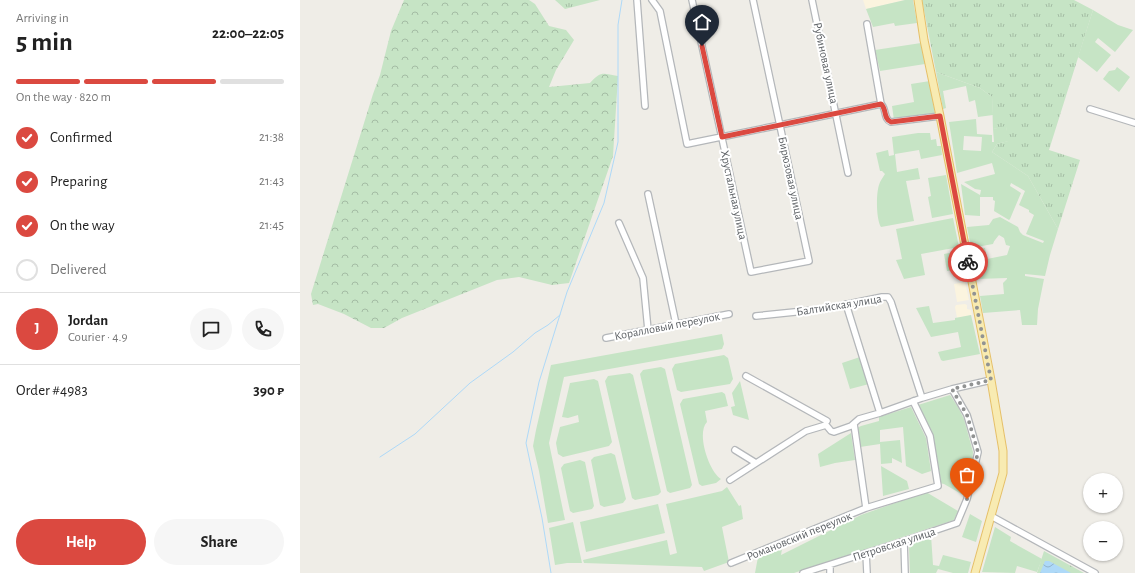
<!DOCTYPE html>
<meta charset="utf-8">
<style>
body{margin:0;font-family:"Alegreya Sans",sans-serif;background:#f6f6f6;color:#222;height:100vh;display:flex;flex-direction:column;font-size:15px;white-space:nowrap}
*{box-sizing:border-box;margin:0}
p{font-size:13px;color:#767676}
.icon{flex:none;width:22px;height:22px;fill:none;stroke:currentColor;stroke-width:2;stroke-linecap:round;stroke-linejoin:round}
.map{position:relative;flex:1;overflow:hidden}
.details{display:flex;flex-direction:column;background:#fff;width:300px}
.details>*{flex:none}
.buttons{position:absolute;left:783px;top:473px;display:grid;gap:8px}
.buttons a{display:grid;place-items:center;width:40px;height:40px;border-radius:50%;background:#fff;box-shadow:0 1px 3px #0004;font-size:20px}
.pin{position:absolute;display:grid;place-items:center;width:34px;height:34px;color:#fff;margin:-41px -17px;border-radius:50% 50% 50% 0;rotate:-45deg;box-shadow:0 0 4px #0007}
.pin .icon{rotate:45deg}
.courier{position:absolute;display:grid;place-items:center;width:40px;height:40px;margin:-20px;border:3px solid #db4940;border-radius:50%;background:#fff;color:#222;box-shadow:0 1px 5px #0007}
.headline em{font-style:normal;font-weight:600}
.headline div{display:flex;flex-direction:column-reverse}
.headline{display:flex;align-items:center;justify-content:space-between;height:68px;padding:0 16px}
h1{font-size:26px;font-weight:600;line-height:30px}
.bar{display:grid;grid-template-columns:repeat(4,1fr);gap:6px 4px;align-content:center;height:48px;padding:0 16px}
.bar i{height:5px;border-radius:3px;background:#e0e0e0}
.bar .current{background:#db4940}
.bar p{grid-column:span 4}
.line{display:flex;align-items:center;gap:10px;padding:0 16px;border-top:1px solid #e0e0e0}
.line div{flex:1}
.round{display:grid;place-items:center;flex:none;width:42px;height:42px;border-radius:21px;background:#f6f6f6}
ol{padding:0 16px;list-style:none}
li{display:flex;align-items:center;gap:12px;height:44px}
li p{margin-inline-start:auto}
li .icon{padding:4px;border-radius:50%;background:#db4940;color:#fff;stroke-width:4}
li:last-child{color:#767676}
li i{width:22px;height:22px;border:2px solid #e0e0e0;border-radius:50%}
.action{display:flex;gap:8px;margin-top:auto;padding:8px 16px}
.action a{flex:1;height:46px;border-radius:24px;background:#db4940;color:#fff;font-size:16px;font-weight:600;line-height:46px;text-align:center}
.action a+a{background:#f6f6f6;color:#222}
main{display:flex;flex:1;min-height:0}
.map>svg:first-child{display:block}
.commercial{fill:#fbf4df}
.grass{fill:url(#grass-tufts)}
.forest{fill:url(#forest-crowns)}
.green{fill:#c6e4c5;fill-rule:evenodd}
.water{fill:url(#water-waves)}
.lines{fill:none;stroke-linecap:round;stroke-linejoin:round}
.stream{stroke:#aed9f8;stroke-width:1}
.minor-casing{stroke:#b4b7ba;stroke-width:8}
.major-casing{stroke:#e6c069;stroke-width:9}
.minor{stroke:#fff;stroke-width:5.5}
.major{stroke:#f8ebb2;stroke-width:7}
.done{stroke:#919393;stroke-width:4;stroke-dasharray:0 7.2}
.route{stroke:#db4940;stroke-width:5}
.labels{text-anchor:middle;stroke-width:4;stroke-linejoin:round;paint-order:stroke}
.street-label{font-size:12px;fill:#5e6266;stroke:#fff}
</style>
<main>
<section class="details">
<div class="headline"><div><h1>5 min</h1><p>Arriving in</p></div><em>22:00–22:05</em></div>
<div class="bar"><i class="current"></i><i class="current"></i><i class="current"></i><i></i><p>On the way · 820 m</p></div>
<ol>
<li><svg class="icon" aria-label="check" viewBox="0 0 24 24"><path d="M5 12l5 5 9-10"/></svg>Confirmed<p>21:38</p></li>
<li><svg class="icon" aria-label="check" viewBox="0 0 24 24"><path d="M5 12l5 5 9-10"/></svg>Preparing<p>21:43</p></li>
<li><svg class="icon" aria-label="check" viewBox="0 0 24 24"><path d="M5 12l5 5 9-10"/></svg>On the way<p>21:45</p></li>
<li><i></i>Delivered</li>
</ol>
<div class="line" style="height:72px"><b class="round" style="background:#db4940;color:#fff">J</b><div><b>Jordan</b><p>Courier · 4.9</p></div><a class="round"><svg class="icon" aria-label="chat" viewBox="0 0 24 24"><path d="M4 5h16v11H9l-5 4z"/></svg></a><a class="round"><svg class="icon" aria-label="phone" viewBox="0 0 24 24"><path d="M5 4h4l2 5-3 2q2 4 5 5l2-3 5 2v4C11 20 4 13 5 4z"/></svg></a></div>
<div class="line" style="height:52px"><div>Order #4983</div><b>390 ₽</b></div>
<div class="action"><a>Help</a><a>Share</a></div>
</section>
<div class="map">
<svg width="835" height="573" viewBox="0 0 835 573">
<defs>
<pattern id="grass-tufts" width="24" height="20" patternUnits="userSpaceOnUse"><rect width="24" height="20" fill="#c6e4c5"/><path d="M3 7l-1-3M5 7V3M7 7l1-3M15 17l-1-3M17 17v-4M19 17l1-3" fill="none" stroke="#a4bca4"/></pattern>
<pattern id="forest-crowns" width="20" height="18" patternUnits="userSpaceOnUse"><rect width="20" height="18" fill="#c6e4c5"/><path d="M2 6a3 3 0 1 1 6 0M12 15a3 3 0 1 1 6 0" fill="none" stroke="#a4bca4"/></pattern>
<pattern id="water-waves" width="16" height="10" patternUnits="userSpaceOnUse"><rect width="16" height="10" fill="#aed9f8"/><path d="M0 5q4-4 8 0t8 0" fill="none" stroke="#91b3cd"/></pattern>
</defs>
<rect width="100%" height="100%" fill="#efede7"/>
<path class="commercial" d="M563,0H605L566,9Z
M665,282L669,300L657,302L654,284Z
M665,304L667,305V309L671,310L672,315L657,318L655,307L656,305Z"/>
<path class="grass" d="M255,0H300L265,9Z
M622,0H774L793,10L749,150L780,160L758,229L728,176L692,152L697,144L708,141L706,127L693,129L692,97L680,88L636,72Z
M744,551L784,573H737Z"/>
<path class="forest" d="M104,0H229L235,4L249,26L266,30L274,40L256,70L249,87L290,83C301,71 302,73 318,76L313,156L269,283L252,285L219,277L197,280L102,318L84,328H71L44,314L18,304L13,305L11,294L73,94L80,75L91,31Z"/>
<path class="green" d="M605,0H613L617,23L595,26L594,23L573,27L566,9Z
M793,10L818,25L833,30L815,52L798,38L795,42L811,55L797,72L778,57Z
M621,43L625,64L580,71L575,50Z
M817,67L830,77L819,92L803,79L809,71L815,70Z
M636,72L680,88L692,97L693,115L678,117L675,100L669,102L666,86L643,91L646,108L643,109Z
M630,81L635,114L594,120L592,106L614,102L611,84Z
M676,119L677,134L692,135V142H694L693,129L706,126L709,141L697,144L692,152L728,176L758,229L750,255L745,276L725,274V276L744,279L738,309L737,325H722L720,310L683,313L680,296L704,294L703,283L707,279V278L677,279L671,250L685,248L687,259L707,255L710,246L706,245L704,238L699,235C697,238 694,240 693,244L671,248L667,227L689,225L693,219L700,217L718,227L720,232L723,235L743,243L744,241L726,234L734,215L729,212V210L719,205L725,191L711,183L710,186L721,193L710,219L709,220L694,211L695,201L693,200V197H680V216L665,215L661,184L680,195L681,190L675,189L664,182L695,174L692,163L657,173L649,122ZM664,136L682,137L681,151L663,150Z
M618,133H630L631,140L636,139L637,146H641L642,155L621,159L619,150L595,154L597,172L618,168L620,179L606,181L614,221L581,227C576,219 576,194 579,185C580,181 583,177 585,174L582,171H580L576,153L588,150L589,156L594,155L592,137Z
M646,175L653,214L632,218L628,197L631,196L628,178Z
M653,218L659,247L621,254L625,275L604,279L596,260L602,259L596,229Z
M659,251L663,269L647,271L644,254Z
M629,306L633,323L655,320V318L671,315L680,354L643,361L641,360L638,352L661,347L658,332L631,337L616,308Z
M422,334L424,344L422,349L264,377L249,443L265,520L248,523L239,471L233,446L236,430L251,365Z
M424,355L428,358L433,379L430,384L381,392L377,390L372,369L375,364Z
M560,357L569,384L550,389L542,363Z
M361,367L365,369L392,485L390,488L370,493L367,491L340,374L343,370Z
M330,373L333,375L361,492L358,495L335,500L332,498L305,381L308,376Z
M294,379L298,381L312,442L309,446L263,457L258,454L256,443L260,427L279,422L278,415L268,418L262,417L270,383Z
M440,381L449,420L433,415L431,407L435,406L432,393Z
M422,392L425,394L428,406L405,411L407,422C396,433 409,472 421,479L416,483L402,486L399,484L380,404L383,399Z
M650,395L658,407L664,419L673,452L672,467L663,495L644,484L639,483L633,436L618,405Z
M611,407L626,438L631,471L622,474L606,466L603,427L580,430V442L600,440L602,463L592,458V463L581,464L580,444L560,447L557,428L561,426L579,421V417Z
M551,433L555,460L535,463L520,467L518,454Z
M311,453L315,455L326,499L323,503L304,507L300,505L291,460L294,457Z
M280,460L285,462L294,506L292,509L273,513L270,511L261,468L264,464Z
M581,466L607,481L609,489L583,496Z
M427,487L439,506L441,505L443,519L422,527L429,562L404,571L402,567L284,563L283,560L367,540L370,555L377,553L366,504L422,491Z
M626,492L658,511L654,520L494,573H455L458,557L482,549L481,555L561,515Z
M358,504L365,533L286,552L280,522Z
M670,514L682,521L676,542L662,537Z
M273,522L282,563H267L255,565L249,528Z
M695,527L711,537L710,541L742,559L737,572L717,566L715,573L682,572Z
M631,535L633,565L639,566L643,555L671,562L668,573H653L638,569L636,573H610L609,546L611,542Z"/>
<path class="water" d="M745,561H749L771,573H740Z"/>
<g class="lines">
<path class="stream" d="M80,457L115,434L170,383L213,352L235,333L248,325L260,315
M251,573L242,518L226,443L239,382L267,292L304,203L318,142V25L322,0"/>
<g class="minor-casing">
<path id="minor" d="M337,0L345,106
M352,0L360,11L387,144L480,125L581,104
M392,0L451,272L509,261L453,0
M512,0L548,173
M567,24L581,104C587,109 583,119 591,122L640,116
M790,109L835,123
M348,194L376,324
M319,223L343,278L348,330
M546,304L580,413
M456,316L524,309L582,297H588L591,302L622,398
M306,338L429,314
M446,376L527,421
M554,424L566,508
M435,450L456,463
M430,480L506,431L526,425L531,431L534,432L551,426L559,419L580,413L622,398L652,389L691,380
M691,516L795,573
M604,541L605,573
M566,553L567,573
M431,563L566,508L638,486L630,436L613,401
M530,565V573
M503,573L604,541L657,523L667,499L678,452L667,415L652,389"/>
</g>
<g class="major-casing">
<path id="major" d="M618,0L624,40L640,116L691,380L703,451V473L675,573"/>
</g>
<use href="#minor" class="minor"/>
<use href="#major" class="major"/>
</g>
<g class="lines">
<path class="done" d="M667,499L678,452L667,415L652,389L691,380L668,262"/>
<path class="route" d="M402,46L422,137L581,104C587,109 583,119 591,122L640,116L668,262"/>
</g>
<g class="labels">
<g class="street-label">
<text transform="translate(526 63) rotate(78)" y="4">Рубиновая улица</text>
<text transform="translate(491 178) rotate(78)" y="4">Бирюзовая улица</text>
<text transform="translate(434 195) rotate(78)" y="4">Хрустальная улица</text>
<text transform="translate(539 305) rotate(-9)" y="4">Балтийская улица</text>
<text transform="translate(367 326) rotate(-11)" y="4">Коралловый переулок</text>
<text transform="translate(499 536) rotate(-22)" y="4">Романовский переулок</text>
<text transform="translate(594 544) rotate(-18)" y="4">Петровская улица</text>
</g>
</g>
</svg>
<div class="buttons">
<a>+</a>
<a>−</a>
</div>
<div class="pin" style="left:667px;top:499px;background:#ea580c"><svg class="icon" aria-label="bag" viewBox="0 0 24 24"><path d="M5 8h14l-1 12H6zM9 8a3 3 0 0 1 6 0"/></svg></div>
<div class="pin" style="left:402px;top:46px;background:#1f2937"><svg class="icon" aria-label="home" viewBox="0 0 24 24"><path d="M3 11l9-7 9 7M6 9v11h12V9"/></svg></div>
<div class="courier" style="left:668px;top:262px"><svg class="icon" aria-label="bike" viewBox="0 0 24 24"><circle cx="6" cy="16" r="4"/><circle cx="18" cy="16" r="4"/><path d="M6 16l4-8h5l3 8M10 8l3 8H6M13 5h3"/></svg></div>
</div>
</main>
